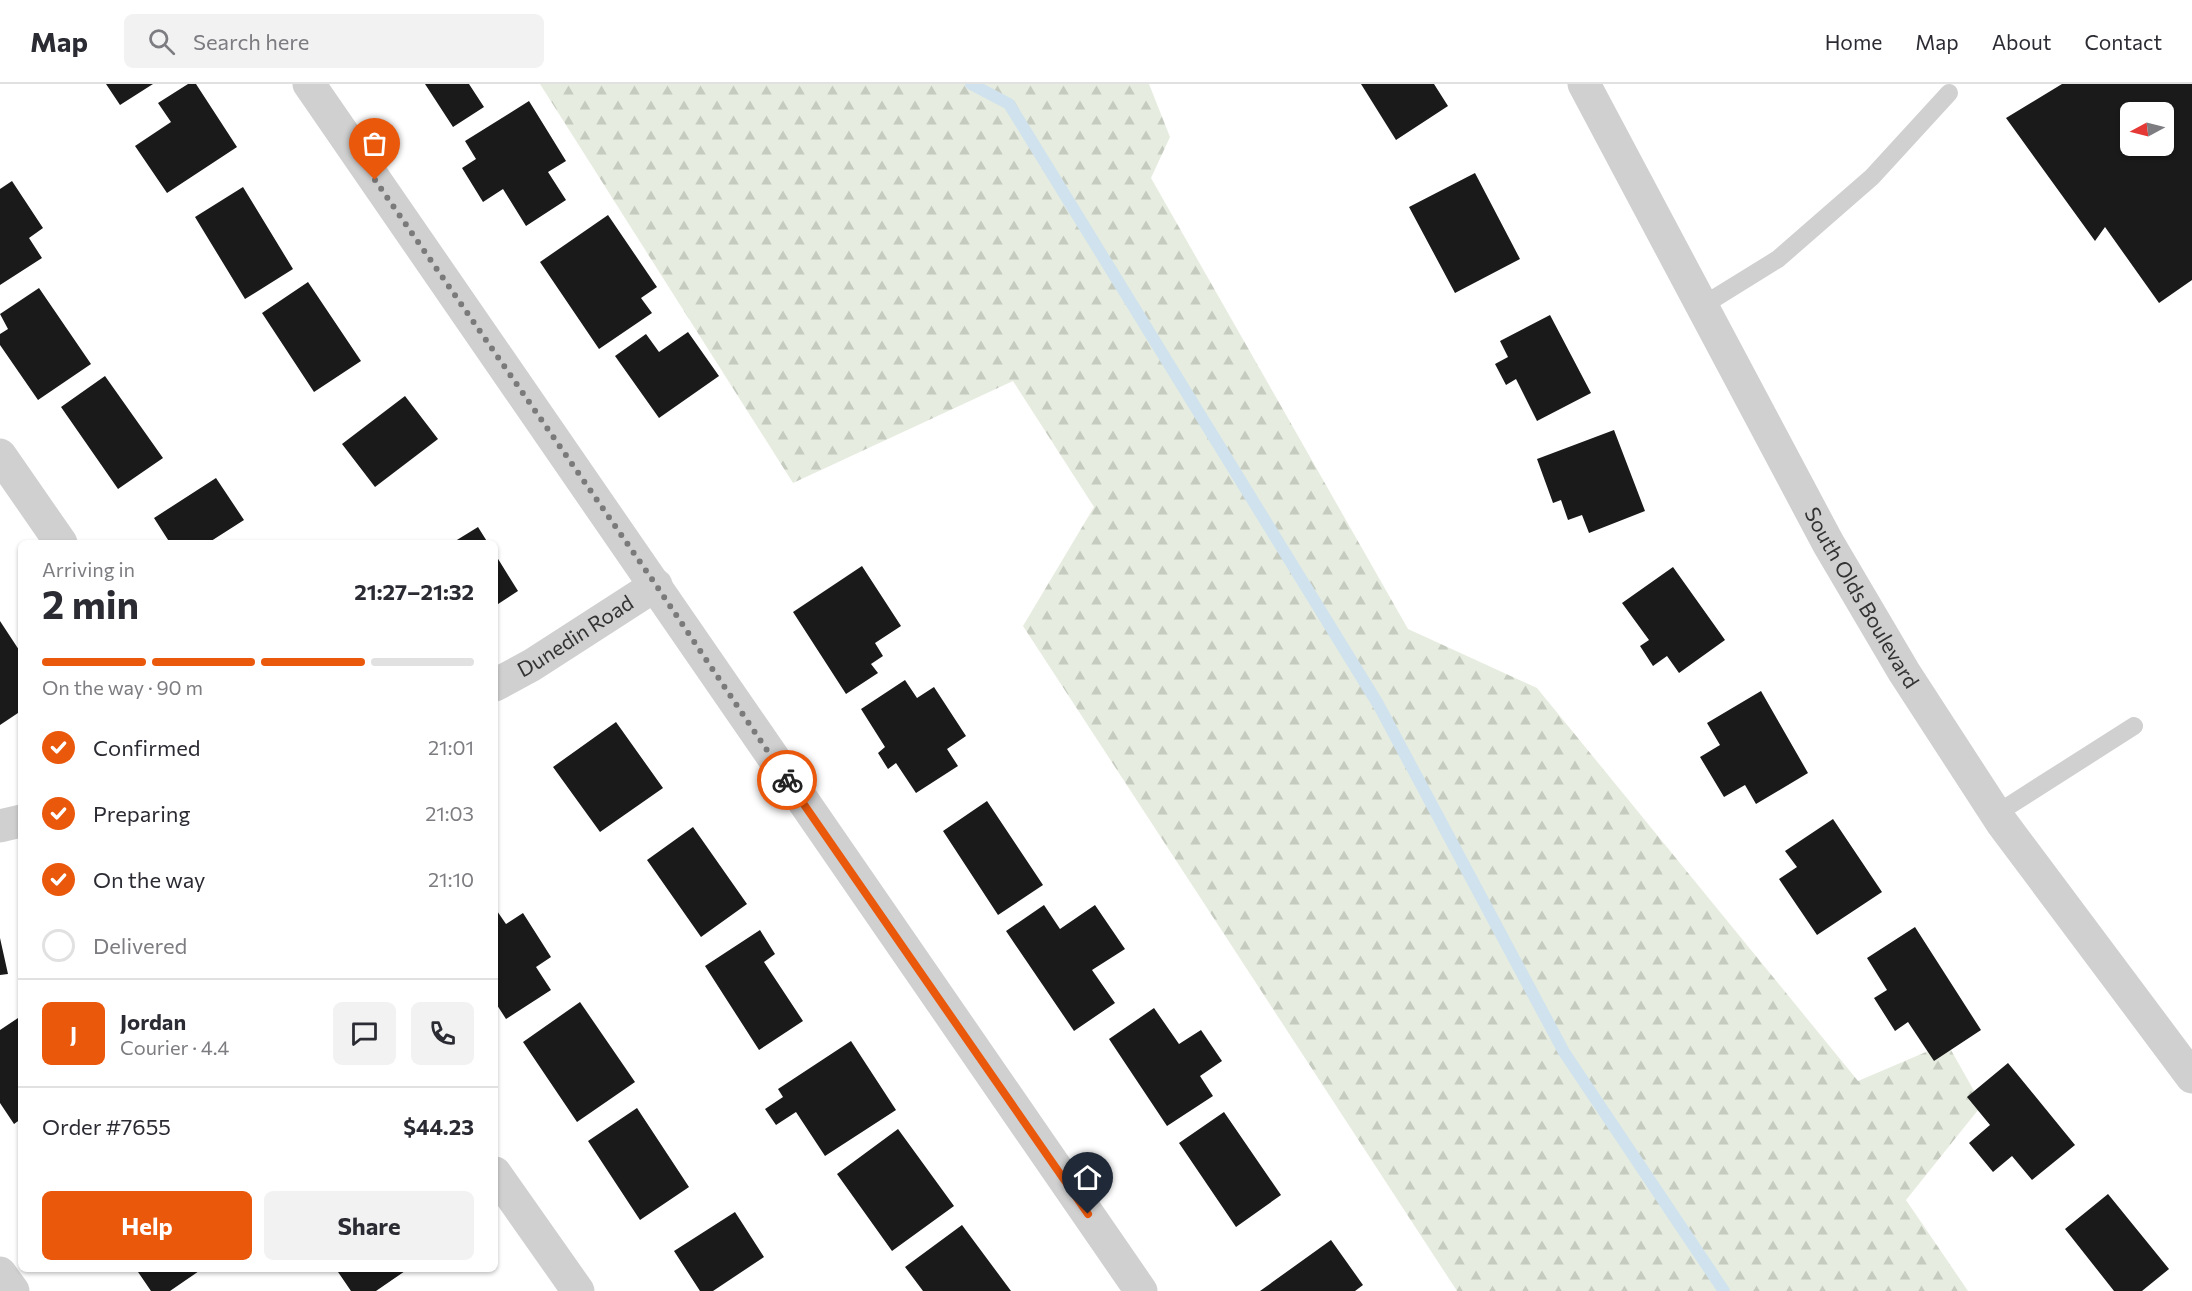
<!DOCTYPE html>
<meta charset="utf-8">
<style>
body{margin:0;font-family:Commissioner,sans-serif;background:#f2f2f3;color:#2b2b33;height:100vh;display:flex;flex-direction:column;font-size:22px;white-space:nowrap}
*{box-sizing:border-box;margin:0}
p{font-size:20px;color:#7c7c81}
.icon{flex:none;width:33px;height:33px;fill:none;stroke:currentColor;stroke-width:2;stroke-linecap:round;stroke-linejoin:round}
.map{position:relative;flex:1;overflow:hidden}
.details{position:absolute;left:18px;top:456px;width:480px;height:732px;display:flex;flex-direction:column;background:#fff;border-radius:9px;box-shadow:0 2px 4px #0004}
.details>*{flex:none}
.needle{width:39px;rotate:263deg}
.controls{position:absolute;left:2120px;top:18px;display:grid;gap:12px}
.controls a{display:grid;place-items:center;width:54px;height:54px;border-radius:9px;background:#fff;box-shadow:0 2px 4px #0004;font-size:30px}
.pin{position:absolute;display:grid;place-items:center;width:51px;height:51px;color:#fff;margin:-62px -26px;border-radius:50% 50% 50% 0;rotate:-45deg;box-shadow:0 0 6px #0007}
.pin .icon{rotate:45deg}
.courier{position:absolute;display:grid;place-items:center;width:60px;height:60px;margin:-30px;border:4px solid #ea580c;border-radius:50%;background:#fff;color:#222;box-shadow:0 2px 8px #0007}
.head em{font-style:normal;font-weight:700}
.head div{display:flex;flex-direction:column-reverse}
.head{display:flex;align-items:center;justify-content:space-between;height:102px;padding:0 24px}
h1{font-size:39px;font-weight:700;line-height:45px}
.bar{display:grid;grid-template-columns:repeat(4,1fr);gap:9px 6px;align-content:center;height:72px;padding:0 24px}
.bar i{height:8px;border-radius:4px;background:#e1e1e2}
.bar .active{background:#ea580c}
.bar p{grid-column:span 4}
.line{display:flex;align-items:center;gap:15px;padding:0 24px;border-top:2px solid #e1e1e2}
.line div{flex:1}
.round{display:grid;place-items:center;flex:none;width:63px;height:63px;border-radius:9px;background:#f2f2f3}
ol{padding:0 24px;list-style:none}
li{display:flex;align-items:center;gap:18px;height:66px}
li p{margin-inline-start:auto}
li .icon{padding:6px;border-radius:50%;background:#ea580c;color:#fff;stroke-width:4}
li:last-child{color:#7c7c81}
li i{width:33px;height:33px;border:3px solid #e1e1e2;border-radius:50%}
.action{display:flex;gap:12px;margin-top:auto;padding:12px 24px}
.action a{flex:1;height:69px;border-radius:9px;background:#ea580c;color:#fff;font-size:24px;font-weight:700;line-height:69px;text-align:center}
.action a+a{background:#f2f2f3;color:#2b2b33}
header{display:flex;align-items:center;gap:36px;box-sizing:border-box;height:84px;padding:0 30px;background:#fff;border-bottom:2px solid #e1e1e2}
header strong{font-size:28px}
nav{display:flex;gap:33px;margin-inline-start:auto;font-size:21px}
.search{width:420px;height:54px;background:#f2f2f3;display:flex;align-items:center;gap:15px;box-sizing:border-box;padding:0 21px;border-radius:9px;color:#7c7c81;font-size:22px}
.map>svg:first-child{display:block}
.forest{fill:url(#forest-firs)}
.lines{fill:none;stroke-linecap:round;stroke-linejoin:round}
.stream{stroke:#cfe2ee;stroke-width:12}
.building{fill:#1a1a1a;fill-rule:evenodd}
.service{stroke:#d0d0d0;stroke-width:18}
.minor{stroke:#d0d0d0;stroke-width:33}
.done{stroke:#7a7a7a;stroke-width:6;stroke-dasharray:0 10.8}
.route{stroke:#ea580c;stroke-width:8}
.labels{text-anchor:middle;stroke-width:6;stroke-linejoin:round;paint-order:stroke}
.street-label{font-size:21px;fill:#333;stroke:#fff}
</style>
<header>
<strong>Map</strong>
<div class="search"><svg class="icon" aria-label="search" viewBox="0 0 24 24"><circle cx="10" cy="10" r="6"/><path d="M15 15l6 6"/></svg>Search here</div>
<nav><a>Home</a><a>Map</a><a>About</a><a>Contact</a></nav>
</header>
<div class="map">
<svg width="2192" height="1207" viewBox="0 0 2192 1207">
<defs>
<pattern id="forest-firs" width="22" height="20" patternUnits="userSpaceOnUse" patternTransform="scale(1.5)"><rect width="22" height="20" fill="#e6ecdf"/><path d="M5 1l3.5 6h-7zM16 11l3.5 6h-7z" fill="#c6cbc0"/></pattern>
</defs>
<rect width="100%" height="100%" fill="#fff"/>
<path class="forest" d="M540,0H1149L1170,53L1151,94L1408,545L1537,604L1858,997L1947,959L1982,1021L1906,1116L1968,1207H1457L1023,542L1094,423L1013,297L793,399Z"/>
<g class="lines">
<path class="stream" d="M971,0L1009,20L1378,620L1564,968L1724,1207"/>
</g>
<path class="building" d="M106,0H153L120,21Z
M188,0H196L237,63L167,109L135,62L171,38L158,19Z
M425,0H469L484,23L453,43Z
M1361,0H1434L1448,22L1396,56Z
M2062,0H2192V196L2159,219L2105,143L2095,157L2006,34ZM2130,28H2163V62H2130Z
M529,17L566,77L548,88L566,116L526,142L503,105L483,118L462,84L476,75L465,57Z
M1475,89L1520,175L1455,209L1409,123Z
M12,97L43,144L29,154L42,174L0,201V105Z
M243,103L293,185L245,215L195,133Z
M608,131L657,203L641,214L652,229L599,265L540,178Z
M308,198L361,277L314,308L262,229Z
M39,204L91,280L38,316L0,261V250L8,245L0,230Z
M1550,231L1591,309L1537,337L1516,295L1506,301L1495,280L1508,273L1500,257Z
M688,248L719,292L659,334L615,272L646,250L659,268Z
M105,292L163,374L118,405L61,323Z
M405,312L438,355L375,403L342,360Z
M1614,346L1645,427L1589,449L1582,431L1568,436L1561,416L1553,419L1537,375Z
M216,394L244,436L208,459H170L154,434Z
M478,443L488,459H452Z
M495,470L518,507L495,522Z
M862,482L901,542L875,559L883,572L871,580L878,589L846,610L793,528Z
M1673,483L1725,556L1679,589L1667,572L1653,582L1640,562L1649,556L1622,519Z
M0,537L21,569V627L0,641Z
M905,596L917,614L934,603L966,652L947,665L958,682L916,709L896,679L888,685L878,669L885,663L861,625Z
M1761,607L1808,689L1756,720L1745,701L1724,713L1700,673L1720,661L1707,639Z
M616,638L663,704L600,748L553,683Z
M987,717L1043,801L998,831L943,747Z
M1833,735L1882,808L1817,851L1779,795L1797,783L1785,767Z
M693,743L747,820L701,853L647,776Z
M1044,821L1060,845L1095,821L1125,865L1092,886L1115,919L1074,947L1006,847Z
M495,824L506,840L523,829L551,873L536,883L551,906L506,935L495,918Z
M1915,843L1981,946L1934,977L1908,938L1895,947L1874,914L1887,906L1867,874Z
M760,846L775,870L764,878L803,937L759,966L705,882Z
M0,854L8,890L0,891Z
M580,918L635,998L577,1038L523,958Z
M1154,924L1179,960L1201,946L1222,977L1200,992L1213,1012L1167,1042L1109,955Z
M21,932V1035L14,1040L0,1019V946Z
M851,957L896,1026L825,1072L796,1028L776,1041L765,1025L783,1013L778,1005Z
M2008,979L2075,1061L2032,1096L2012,1072L1993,1088L1969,1059L1990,1041L1967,1013Z
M637,1024L689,1103L640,1136L588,1057Z
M1224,1028L1281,1111L1236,1143L1179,1059Z
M898,1045L954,1122L892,1167L837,1090Z
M2108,1110L2169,1185L2142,1207H2114L2065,1145Z
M735,1128L764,1173L713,1207H700L674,1167Z
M962,1141L1011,1207H923L905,1183Z
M1331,1156L1363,1201L1355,1207H1260Z
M136,1185H202L170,1207H151Z
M336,1185H408L376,1207H351Z"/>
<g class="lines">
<path class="service" d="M1702,222L1778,175L1872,93L1949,9
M1996,730L2134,642"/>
<g class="minor">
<path d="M309,0L1141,1207"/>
<path id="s1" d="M1584,0L1828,459L1904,588L2002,739L2192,993"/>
<path d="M0,371L61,459"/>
<path id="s2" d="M495,601L532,581L656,501"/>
<path d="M0,742L21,737"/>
<path d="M495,1089L578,1207"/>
<path d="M0,1189L13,1207"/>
</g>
</g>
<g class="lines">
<path class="done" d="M375,96L656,501L787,696"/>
<path class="route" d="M787,696L1088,1130"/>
</g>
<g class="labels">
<g class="street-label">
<text dy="7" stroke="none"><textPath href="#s1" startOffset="584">South Olds Boulevard</textPath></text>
<text dy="7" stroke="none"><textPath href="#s2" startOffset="94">Dunedin Road</textPath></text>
</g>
</g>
</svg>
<div class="controls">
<a><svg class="needle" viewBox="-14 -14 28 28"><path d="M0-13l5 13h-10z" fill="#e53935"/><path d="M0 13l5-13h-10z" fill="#7c7c81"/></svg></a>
</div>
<div class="pin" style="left:375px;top:96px;background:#ea580c"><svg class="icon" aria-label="bag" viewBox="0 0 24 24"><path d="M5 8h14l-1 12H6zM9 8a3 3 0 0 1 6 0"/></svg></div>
<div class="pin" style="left:1088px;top:1130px;background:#1f2937"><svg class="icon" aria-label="home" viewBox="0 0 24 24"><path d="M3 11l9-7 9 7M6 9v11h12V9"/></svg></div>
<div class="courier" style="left:787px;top:696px"><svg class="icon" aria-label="bike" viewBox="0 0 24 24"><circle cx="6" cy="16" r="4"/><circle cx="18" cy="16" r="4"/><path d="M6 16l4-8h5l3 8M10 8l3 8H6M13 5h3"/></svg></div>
<section class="details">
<div class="head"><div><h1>2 min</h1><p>Arriving in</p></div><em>21:27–21:32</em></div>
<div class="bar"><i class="active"></i><i class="active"></i><i class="active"></i><i></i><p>On the way · 90 m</p></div>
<ol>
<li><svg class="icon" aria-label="check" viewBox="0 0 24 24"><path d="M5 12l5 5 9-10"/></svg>Confirmed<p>21:01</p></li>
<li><svg class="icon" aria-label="check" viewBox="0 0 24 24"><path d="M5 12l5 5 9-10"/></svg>Preparing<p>21:03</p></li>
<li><svg class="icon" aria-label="check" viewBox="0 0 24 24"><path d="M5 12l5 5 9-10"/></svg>On the way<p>21:10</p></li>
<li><i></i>Delivered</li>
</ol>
<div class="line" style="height:108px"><b class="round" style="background:#ea580c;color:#fff">J</b><div><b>Jordan</b><p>Courier · 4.4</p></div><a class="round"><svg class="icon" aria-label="chat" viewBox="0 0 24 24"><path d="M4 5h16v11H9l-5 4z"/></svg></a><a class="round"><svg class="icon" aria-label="phone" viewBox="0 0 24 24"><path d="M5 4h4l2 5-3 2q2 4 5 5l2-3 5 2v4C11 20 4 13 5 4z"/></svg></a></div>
<div class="line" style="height:78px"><div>Order #7655</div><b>$44.23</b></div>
<div class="action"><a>Help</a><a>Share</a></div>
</section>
</div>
